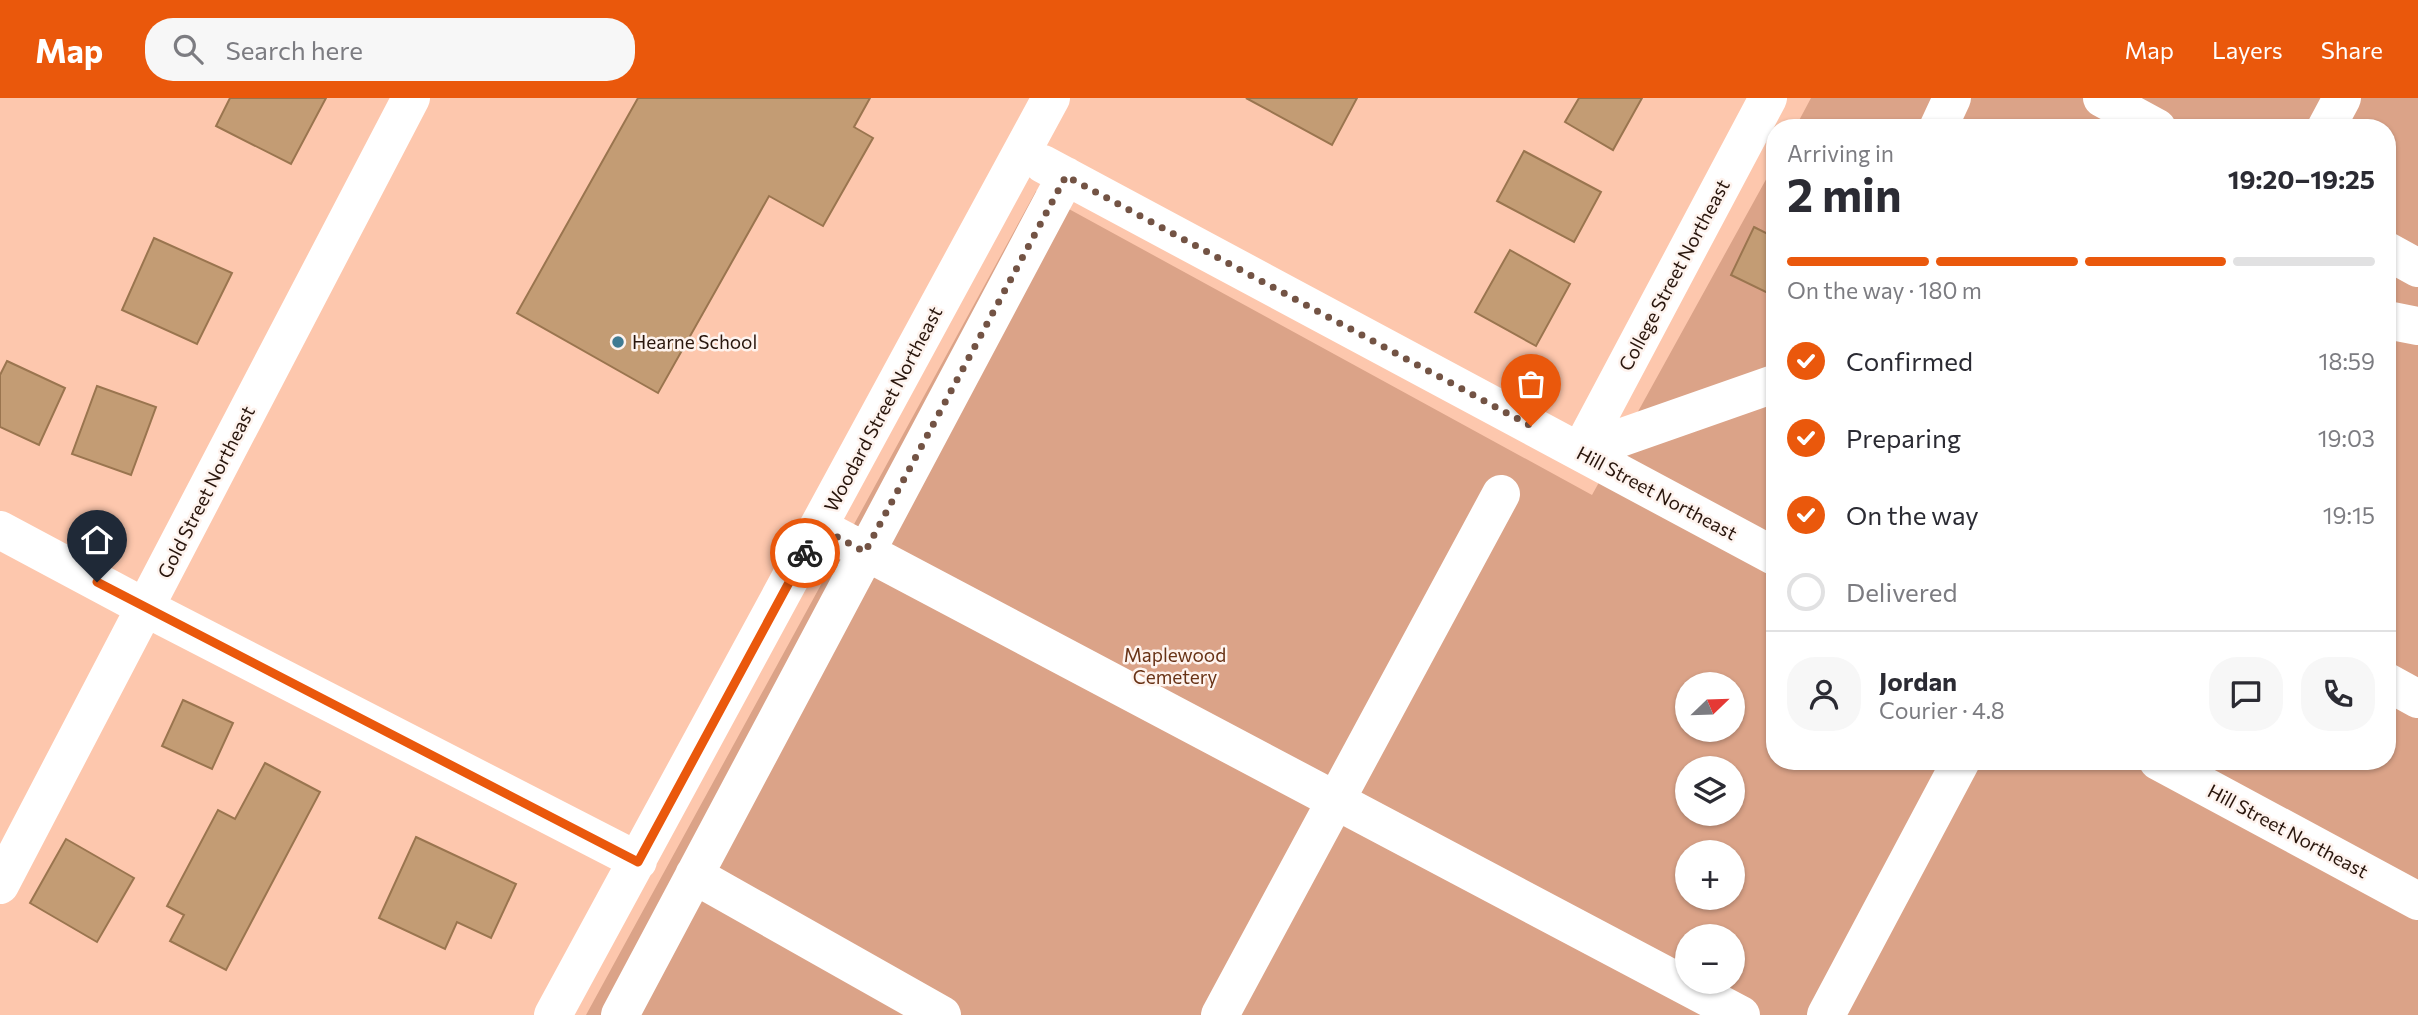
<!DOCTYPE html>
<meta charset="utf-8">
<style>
body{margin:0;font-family:Commissioner,sans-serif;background:#f7f7f7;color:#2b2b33;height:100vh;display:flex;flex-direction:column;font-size:26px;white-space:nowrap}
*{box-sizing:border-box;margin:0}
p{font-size:23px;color:#7c7c81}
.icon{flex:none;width:38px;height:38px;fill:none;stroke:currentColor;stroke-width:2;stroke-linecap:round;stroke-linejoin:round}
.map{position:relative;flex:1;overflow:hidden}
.panel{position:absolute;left:1766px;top:21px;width:630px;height:651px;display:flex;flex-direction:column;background:#fff;border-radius:28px;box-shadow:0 2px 5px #0004}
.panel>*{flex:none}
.needle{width:46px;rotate:67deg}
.tools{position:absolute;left:1675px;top:574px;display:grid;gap:14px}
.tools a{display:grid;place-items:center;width:70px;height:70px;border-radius:50%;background:#fff;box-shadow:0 2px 5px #0004;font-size:35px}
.pin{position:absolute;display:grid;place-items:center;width:60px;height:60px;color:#fff;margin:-72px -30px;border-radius:50% 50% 50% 0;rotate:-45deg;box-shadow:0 0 7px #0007}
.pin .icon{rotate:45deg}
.courier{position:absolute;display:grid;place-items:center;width:70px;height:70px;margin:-35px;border:5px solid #ea580c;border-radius:50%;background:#fff;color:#222;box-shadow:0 2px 9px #0007}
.head em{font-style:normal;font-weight:700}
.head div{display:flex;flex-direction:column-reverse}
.head{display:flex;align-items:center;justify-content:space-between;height:119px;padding:0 21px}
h1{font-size:46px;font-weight:700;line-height:52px}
.bar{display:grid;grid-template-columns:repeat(4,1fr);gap:10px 7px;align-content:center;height:84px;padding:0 21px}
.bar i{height:9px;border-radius:5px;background:#e1e1e2}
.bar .selected{background:#ea580c}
.bar p{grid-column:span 4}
.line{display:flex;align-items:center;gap:18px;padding:0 21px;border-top:2px solid #e1e1e2}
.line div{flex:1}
.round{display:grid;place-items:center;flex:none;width:74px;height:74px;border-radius:28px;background:#f7f7f7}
ol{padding:0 21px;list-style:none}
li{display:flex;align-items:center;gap:21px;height:77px}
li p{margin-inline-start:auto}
li .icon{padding:7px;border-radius:50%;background:#ea580c;color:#fff;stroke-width:4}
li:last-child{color:#7c7c81}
li i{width:38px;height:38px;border:4px solid #e1e1e2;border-radius:50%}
header{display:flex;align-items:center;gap:42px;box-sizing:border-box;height:98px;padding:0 35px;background:#ea580c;color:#fff}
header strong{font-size:33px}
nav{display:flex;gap:38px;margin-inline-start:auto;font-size:24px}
.search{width:490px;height:63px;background:#f7f7f7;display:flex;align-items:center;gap:18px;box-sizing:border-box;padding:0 24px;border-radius:28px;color:#7c7c81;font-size:26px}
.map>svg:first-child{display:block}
.green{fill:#dba388;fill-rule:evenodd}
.building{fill:#c39c74;stroke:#9a754f;stroke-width:2}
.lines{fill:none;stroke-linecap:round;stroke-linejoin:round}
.minor{stroke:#fff;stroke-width:38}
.done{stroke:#735344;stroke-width:7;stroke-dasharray:0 12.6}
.route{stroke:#ea580c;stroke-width:9}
.poi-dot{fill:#407b93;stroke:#fef3ee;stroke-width:2.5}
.labels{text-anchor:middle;stroke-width:5;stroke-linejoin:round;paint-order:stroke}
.street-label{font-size:19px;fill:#28150c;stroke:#fef3ee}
.poi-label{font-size:19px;fill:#28150c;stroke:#fef3ee;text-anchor:start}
.park-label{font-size:19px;fill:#683215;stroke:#fef3ee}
</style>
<header>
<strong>Map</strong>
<div class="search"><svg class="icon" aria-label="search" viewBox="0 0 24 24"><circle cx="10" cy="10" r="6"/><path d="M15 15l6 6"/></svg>Search here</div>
<nav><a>Map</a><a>Layers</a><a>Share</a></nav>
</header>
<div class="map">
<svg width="2418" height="917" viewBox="0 0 2418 917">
<rect width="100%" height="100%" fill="#fdc7ad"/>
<path class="green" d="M1811,0H2418V917H586L1036,93L1592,397L1774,67V663H2387V30H1795ZM1687,586H1732V632H1687ZM1687,670H1732V716H1687ZM1687,754H1732V800H1687ZM1687,838H1732V884H1687Z"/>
<path class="building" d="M230,0H326L291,66L216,28Z
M638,0H870L854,29L873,40L823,128L769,98L658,295L517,215Z
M1246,0H1357L1332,47Z
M1579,0H1642L1613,52L1565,24Z
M1524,53L1601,94L1574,144L1497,103Z
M1754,129L1774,139V198L1731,177Z
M154,140L232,175L197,246L122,212Z
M1510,152L1570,186L1536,248L1475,214Z
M7,263L65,290L39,347L0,329V277Z
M97,288L156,309L131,377L72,356Z
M183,602L233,625L212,671L162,648Z
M265,665L320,694L226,872L170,843L184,817L167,808L218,712L235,721Z
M416,739L516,786L491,840L457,824L445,851L379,820Z
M66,741L134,780L97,844L30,805Z"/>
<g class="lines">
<path class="minor" d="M2102,0L2157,30
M1938,30L1952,0
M2326,30L2342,0
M1043,66L1774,458
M2387,153L2418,170
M2387,222L2418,228
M1580,354L1768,0
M1580,354L1774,286
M819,429L1741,917
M0,432L146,510L638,763
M2387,584L2418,601
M2158,663L2418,803
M694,777L942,917
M0,787L411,0
M553,917L1051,0
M620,917L1066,78
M1220,917L1501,396
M1826,917L1961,663"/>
</g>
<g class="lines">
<path class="done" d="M805,455L819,429L865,454L1066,78L1531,328"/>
<path class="route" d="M97,484L638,764L805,455"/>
</g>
<circle class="poi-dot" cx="618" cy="244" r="7"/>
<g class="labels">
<g class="street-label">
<text transform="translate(1674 177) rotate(-62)" y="7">College Street Northeast</text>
<text transform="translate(883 311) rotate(-62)" y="7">Woodard Street Northeast</text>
<text transform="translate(206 394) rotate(-63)" y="7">Gold Street Northeast</text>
<text transform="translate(1657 395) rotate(28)" y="7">Hill Street Northeast</text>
<text transform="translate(2288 733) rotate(28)" y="7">Hill Street Northeast</text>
</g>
<g class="poi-label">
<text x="632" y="251">Hearne School</text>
</g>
<g class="park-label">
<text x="1175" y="564">Maplewood<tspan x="1175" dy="22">Cemetery</tspan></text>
</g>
</g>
</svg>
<div class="tools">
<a><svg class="needle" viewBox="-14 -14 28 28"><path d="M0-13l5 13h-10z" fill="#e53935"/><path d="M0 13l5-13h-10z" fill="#7c7c81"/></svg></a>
<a><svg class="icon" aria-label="layers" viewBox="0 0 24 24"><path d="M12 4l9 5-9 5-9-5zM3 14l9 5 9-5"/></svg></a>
<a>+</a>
<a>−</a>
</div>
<div class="pin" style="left:1531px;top:328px;background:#ea580c"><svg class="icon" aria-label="bag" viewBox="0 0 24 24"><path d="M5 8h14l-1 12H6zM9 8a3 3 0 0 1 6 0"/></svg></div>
<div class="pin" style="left:97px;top:484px;background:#1f2937"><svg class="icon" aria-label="home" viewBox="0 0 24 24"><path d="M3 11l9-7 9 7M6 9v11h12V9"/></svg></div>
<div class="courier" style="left:805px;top:455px"><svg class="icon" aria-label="bike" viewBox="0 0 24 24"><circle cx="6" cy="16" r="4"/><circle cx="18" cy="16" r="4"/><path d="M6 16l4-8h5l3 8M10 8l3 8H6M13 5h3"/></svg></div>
<section class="panel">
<div class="head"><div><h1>2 min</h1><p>Arriving in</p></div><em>19:20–19:25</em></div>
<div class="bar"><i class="selected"></i><i class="selected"></i><i class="selected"></i><i></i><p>On the way · 180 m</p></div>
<ol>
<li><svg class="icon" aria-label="check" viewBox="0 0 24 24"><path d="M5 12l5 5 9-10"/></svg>Confirmed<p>18:59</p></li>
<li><svg class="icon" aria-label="check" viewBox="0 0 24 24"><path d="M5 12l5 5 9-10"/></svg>Preparing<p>19:03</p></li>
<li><svg class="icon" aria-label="check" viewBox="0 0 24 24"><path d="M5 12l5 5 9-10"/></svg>On the way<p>19:15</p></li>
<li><i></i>Delivered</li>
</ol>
<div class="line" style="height:126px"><a class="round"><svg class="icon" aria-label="person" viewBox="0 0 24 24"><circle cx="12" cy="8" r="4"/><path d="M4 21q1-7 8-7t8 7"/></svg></a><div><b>Jordan</b><p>Courier · 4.8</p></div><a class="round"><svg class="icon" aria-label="chat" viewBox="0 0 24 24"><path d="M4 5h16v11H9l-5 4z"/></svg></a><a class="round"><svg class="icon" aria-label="phone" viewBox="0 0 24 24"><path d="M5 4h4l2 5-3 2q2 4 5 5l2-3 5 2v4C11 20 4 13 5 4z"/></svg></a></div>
</section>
</div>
